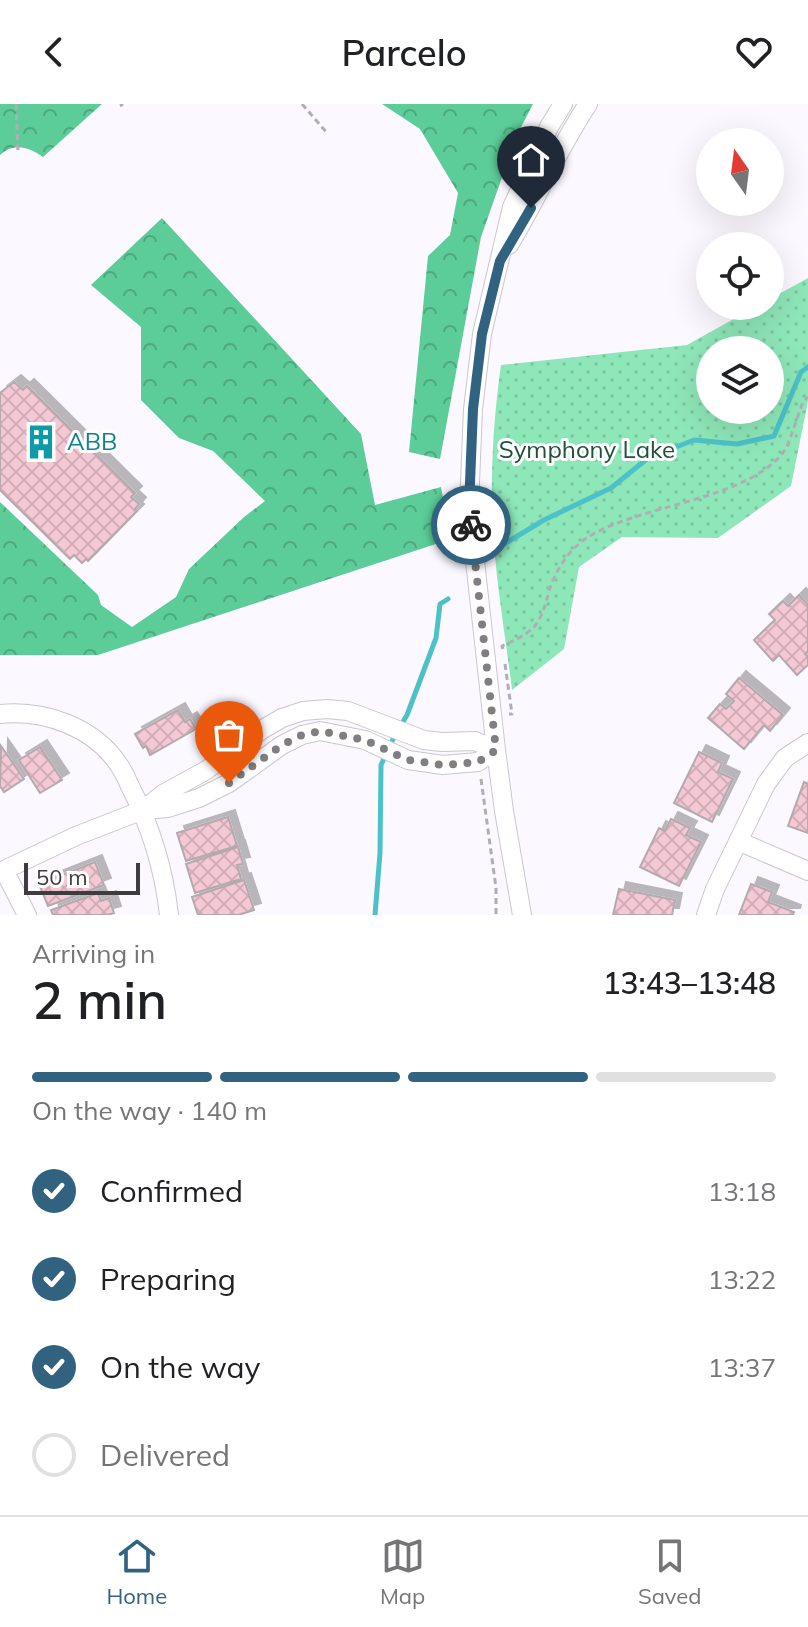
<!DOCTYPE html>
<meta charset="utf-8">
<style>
body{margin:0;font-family:Mulish,sans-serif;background:#f2f2f2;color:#202124;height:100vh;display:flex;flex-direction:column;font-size:30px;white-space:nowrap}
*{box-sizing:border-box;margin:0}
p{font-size:26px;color:#757577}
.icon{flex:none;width:44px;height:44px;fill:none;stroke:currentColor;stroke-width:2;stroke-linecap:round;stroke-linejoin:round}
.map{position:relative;height:811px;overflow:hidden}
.details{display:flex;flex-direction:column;background:#fff;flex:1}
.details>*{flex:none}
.needle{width:52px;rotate:346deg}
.fabs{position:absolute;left:696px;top:24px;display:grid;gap:16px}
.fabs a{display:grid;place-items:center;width:88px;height:88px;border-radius:50%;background:#fff;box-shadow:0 8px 32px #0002;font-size:40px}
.scale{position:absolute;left:24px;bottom:20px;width:116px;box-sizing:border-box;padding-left:8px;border:4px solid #3e3c3f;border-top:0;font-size:22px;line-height:28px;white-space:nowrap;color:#3e3c3f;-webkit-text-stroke:6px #fff;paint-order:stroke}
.pin{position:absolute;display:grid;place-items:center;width:68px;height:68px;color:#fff;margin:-82px -34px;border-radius:50% 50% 50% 0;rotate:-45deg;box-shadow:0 0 8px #0007}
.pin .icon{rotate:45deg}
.courier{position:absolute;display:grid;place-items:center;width:80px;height:80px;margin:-40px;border:6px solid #316381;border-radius:50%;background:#fff;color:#222;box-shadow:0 2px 10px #0007}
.head em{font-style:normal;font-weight:600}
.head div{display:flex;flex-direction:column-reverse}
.head{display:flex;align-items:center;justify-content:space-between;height:136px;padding:0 32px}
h1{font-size:52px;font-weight:600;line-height:60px}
.bar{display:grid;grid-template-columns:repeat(4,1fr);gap:12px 8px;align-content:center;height:96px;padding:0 32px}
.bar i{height:10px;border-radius:6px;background:#e0e0e0}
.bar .active{background:#316381}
.bar p{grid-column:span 4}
ol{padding:0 32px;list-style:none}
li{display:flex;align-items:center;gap:24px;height:88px}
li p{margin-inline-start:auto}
li .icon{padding:8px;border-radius:50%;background:#316381;color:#fff;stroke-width:4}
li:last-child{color:#757577}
li i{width:44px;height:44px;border:4px solid #e0e0e0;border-radius:50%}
header{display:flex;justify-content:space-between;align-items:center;height:104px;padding:0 32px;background:#fff;font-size:36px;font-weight:600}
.menu{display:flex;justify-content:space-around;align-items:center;height:112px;border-top:2px solid #e0e0e0;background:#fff;font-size:22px;color:#757577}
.menu a{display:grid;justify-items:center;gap:4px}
.menu .active{color:#316381}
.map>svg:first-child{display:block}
.grass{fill:url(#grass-dots);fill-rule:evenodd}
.forest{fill:url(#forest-crowns)}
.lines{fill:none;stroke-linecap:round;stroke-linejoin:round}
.stream{stroke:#4dc1c8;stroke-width:5}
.building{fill:url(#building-cross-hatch);stroke:#b4aaad;stroke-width:2;filter:url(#shadow)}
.minor-casing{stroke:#cbc6ce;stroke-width:20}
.path{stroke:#b1aeb3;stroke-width:3;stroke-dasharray:6 4;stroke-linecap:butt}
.minor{stroke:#fff;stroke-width:18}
.done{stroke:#807e82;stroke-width:8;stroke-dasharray:0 14.4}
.route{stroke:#316381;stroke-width:10}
.labels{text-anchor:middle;stroke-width:6;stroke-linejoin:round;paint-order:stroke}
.culture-label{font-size:24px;fill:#0d838f;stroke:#fff;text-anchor:start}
.park-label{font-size:24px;fill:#22503a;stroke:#fff}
</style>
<header><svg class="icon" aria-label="back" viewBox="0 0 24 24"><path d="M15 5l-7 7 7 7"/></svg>Parcelo<svg class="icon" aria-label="heart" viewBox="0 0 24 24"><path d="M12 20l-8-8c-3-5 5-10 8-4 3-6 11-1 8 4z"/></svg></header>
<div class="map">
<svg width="808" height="811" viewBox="0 0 808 811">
<defs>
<pattern id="grass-dots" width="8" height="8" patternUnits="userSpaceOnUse" patternTransform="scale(2)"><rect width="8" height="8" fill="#8ee7b9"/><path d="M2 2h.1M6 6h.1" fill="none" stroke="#7cc7a0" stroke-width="1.8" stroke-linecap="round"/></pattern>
<pattern id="forest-crowns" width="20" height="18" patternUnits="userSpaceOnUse" patternTransform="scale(2)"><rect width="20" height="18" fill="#5ccd98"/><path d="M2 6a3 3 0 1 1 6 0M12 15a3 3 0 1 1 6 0" fill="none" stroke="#4da87d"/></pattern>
<pattern id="building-cross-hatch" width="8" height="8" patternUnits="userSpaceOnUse" patternTransform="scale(2)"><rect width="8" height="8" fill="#f4c8d4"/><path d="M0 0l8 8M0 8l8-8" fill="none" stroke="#d2adb7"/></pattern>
<filter id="shadow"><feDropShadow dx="7" dy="-7" stdDeviation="0" flood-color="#0004"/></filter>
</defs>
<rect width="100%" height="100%" fill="#fcf8ff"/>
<path class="grass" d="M808,174V297L791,382L718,434L622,433L579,463L564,545L512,586C505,527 494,468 492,408C491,359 494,310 501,261L687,241L757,202H770V195ZM710,246H770V306H710Z"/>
<path class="forest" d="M0,0H102L43,53C29,43 14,38 0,51Z
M382,0H533L517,31L481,133L440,355L409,348L428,152L450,131L458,89L420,25Z
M162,114L361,330L375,401L441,383L451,435L98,551H0V398L98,491L101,501L132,523L176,493L189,465L244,413L265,397L213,347L179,334L141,296V223L91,181Z"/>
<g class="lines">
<path class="stream" d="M496,445L544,416L611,384L648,354L694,336L737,340L774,332L801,268L808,263
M400,623L407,611L436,534L440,500L448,495
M375,811L380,749L381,661L395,631"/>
</g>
<path class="building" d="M14,278L23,286L27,282L135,389L131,393L139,400L135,405L137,407L88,457L86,455L82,459L74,451L70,455L0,386V289Z
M799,491L808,501V547L805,550L808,553V561L797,571L779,551L773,557L754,536L775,516L769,510L783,497L788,502Z
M739,574L783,611L770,627L764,621L744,645L708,614L720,600L726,605L734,597L726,590Z
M178,606L185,618L190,615L196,625L150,651L146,642L143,644L135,630Z
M1,642L24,675L4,688L0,682Z
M40,643L62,676L40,689L19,656Z
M699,648L722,659L718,668L733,675L712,718L674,699Z
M804,678L808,680V729L788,722Z
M228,713L237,742L186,757L177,729Z
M671,715L690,724L686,731L701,738L679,782L640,763L659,724L665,727Z
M238,743L243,760L237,761L241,775L195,789L186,760Z
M95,758L104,781L48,802L39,780Z
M244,776L254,806L238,811H198L192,793Z
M751,780L772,788L768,798L794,808L793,811H739Z
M619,785L675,796L672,811H613Z
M98,789L101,797L109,794L114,809L107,811H53L51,806Z"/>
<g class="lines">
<g class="minor-casing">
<path id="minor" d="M509,141C537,95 558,45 588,0
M0,610C44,606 93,622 119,661C123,667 127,675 130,682C151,723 164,765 169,811
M143,706L168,704L199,694L229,679L282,641L302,631L320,627L365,636L408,656L443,661L478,658L496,646
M738,737L808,767
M4,766L27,811
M0,768L76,732L143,706L163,690L205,667L263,625L282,614L303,607L327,605L348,607L424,636L442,638L475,637L496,646
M522,811L504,707L496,646L469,403L473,305L482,230L512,103L549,23L563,0
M706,811L715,785L766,680L785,654L808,639"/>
</g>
<path class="path" d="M16,0L18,48
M302,0L328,30
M120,2L123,0
M503,545L502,542C513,537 525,532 534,523C543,512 546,498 550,484C556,466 569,446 585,435C639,399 753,397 787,343L803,298L808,293
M505,560L512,610H509
M481,675L496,784V811"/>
<use href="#minor" class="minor"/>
</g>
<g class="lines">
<path class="done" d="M229,679L282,641L302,631L320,627L365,636L408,656L443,661L478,658L496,646L471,421"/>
<path class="route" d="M471,421L469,403L473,305L482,230L500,157L531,104"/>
</g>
<defs>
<g id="building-bare" transform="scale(2.76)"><path d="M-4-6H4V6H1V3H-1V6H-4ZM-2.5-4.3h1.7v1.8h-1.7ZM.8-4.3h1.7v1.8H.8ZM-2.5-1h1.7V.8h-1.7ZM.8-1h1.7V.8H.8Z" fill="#0f9aa8" stroke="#fff" stroke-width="2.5" paint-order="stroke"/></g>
</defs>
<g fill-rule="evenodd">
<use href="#building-bare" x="41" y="338"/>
</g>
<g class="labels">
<g class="culture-label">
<text x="67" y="346">ABB</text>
</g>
<g class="park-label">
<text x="587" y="354">Symphony Lake</text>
</g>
</g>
</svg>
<div class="fabs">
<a><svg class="needle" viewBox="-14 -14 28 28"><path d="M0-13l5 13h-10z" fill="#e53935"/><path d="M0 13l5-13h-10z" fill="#757577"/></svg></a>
<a><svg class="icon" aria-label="locate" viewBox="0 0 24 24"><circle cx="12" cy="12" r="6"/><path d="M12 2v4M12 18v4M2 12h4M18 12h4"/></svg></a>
<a><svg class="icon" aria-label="layers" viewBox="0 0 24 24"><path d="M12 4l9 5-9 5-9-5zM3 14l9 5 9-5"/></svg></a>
</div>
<div class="scale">50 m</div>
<div class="pin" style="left:229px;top:679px;background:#ea580c"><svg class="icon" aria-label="bag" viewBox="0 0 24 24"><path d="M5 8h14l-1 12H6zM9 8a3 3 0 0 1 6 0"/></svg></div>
<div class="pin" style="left:531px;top:104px;background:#1f2937"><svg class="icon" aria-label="home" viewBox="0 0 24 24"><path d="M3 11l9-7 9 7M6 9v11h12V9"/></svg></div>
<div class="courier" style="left:471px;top:421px"><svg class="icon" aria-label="bike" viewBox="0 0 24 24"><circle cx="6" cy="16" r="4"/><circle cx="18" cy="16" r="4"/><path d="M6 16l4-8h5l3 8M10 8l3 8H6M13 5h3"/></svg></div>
</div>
<section class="details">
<div class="head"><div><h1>2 min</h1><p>Arriving in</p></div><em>13:43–13:48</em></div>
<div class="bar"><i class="active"></i><i class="active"></i><i class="active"></i><i></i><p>On the way · 140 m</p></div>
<ol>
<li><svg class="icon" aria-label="check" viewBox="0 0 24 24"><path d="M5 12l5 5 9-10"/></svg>Confirmed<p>13:18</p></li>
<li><svg class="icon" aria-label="check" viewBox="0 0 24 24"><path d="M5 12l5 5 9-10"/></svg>Preparing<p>13:22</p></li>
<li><svg class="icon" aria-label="check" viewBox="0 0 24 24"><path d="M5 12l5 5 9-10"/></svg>On the way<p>13:37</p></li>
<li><i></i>Delivered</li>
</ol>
</section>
<nav class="menu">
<a class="active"><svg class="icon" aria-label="home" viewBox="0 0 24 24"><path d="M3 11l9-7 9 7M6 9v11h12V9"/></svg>Home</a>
<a><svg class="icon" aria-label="map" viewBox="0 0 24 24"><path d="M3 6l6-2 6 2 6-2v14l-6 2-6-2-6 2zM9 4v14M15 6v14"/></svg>Map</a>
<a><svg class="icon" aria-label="saved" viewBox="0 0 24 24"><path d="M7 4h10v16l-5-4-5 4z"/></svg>Saved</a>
</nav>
